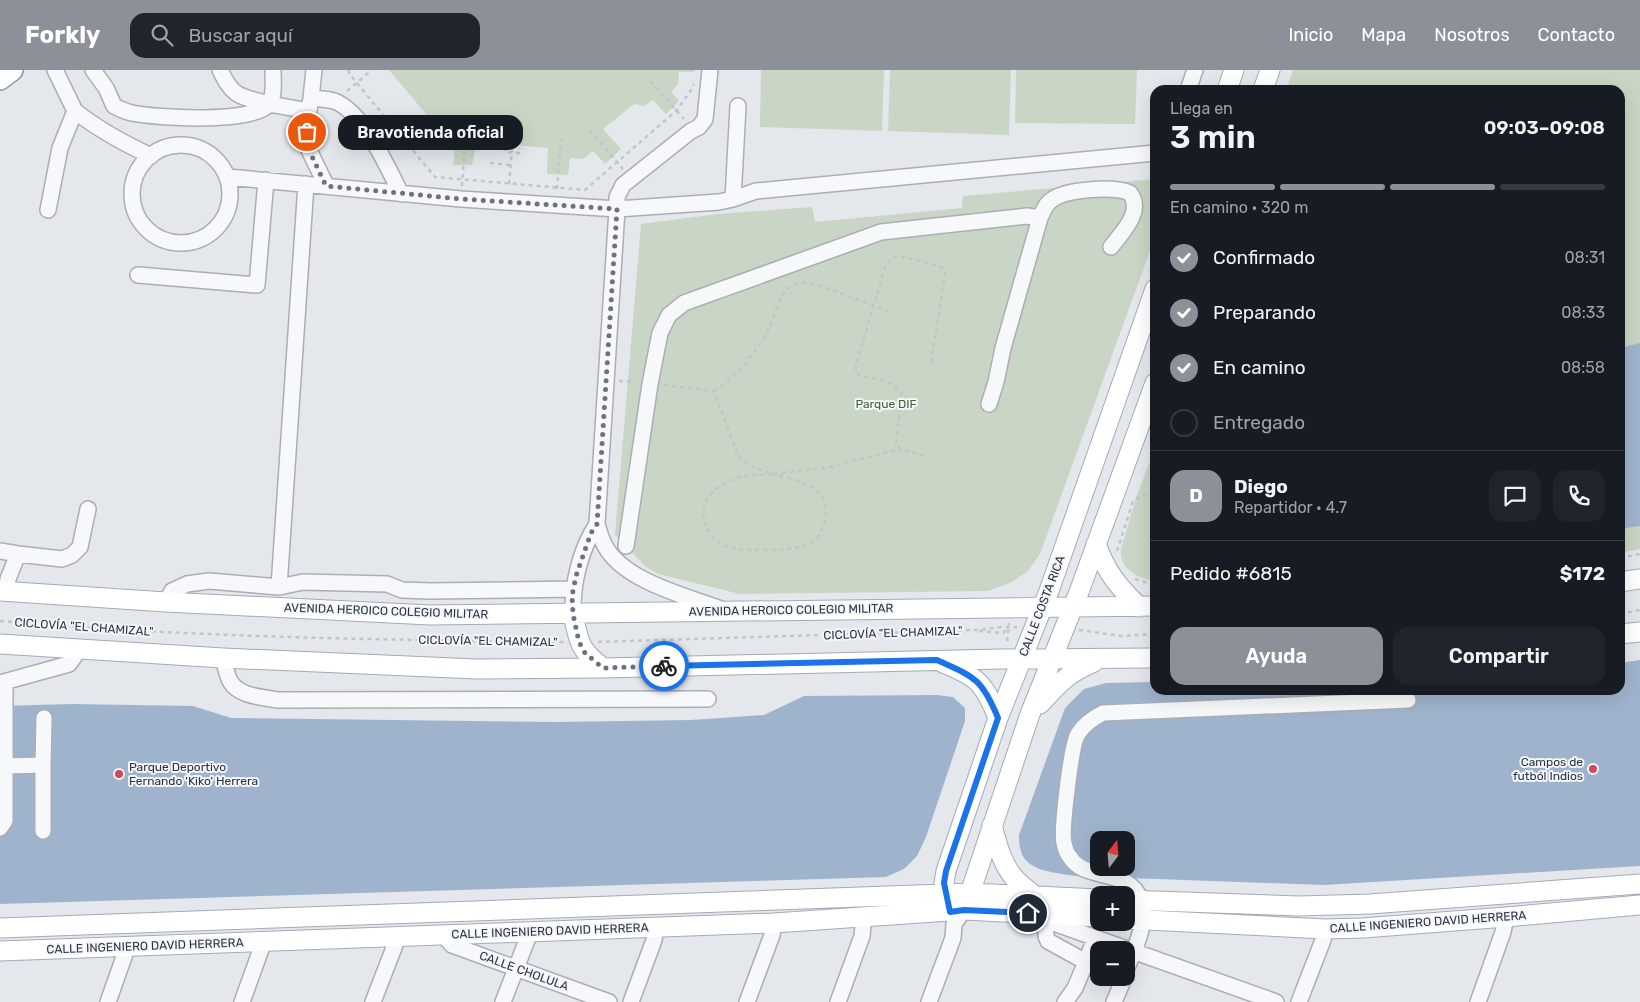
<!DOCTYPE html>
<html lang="es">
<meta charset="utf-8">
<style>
body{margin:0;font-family:Rubik,sans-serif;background:#20242c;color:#f1f3f6;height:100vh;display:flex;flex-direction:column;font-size:19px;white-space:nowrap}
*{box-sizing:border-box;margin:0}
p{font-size:16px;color:#9ea1a6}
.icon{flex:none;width:28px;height:28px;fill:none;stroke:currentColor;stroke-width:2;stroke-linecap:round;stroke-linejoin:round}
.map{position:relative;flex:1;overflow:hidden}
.sheet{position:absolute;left:1150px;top:15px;width:475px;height:610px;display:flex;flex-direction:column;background:#171b24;border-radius:15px;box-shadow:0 5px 20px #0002}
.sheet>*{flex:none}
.needle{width:32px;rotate:16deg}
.fabs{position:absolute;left:1090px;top:761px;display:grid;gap:10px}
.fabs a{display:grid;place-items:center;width:45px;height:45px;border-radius:10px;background:#171b24;box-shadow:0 5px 20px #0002;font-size:25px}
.pin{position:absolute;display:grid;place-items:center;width:42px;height:42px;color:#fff;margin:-21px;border:2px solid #fff;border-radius:50%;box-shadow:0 1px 5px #0007}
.courier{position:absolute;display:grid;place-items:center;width:50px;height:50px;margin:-25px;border:4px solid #1a73e8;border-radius:50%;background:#fff;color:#222;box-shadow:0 1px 6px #0007}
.bubble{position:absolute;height:35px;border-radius:15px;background:#171b24;box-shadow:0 5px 20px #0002;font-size:16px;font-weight:600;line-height:35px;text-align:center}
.summary em{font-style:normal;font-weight:600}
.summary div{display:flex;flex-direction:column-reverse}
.summary{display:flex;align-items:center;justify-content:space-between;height:85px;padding:0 20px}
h1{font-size:32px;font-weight:600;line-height:38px}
.bar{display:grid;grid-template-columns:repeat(4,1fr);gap:8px 5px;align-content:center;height:60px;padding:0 20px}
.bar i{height:6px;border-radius:4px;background:#363941}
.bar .active{background:#8c9099}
.bar p{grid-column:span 4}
.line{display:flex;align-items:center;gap:12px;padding:0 20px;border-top:1px solid #363941}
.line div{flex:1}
.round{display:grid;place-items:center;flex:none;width:52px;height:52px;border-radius:15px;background:#20242c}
ol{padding:0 20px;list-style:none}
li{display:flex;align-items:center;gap:15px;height:55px}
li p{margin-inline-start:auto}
li .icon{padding:5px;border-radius:50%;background:#8c9099;color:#fff;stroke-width:4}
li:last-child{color:#9ea1a6}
li i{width:28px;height:28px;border:2px solid #363941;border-radius:50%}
.cta{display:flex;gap:10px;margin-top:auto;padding:10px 20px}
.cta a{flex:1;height:58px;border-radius:15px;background:#8c9099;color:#fff;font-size:20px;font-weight:600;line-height:58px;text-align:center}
.cta a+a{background:#20242c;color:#f1f3f6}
header{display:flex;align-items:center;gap:30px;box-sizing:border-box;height:70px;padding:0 25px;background:#8c9099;color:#fff}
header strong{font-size:24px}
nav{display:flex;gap:28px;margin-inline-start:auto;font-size:18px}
.search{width:350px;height:45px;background:#20242c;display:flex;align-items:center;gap:12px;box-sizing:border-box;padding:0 18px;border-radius:15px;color:#9ea1a6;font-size:19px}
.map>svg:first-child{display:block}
.green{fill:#c9d6c5}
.water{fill:#9fb4cc;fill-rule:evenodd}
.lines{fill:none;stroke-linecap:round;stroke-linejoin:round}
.minor-casing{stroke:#a9aeb7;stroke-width:18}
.major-casing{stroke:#a3abb8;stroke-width:21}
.highway-casing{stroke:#8b94a3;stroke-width:24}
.path{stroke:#c2c5cb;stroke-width:2.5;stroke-dasharray:4 4;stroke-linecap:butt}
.minor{stroke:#f7f8fa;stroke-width:15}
.major{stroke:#fff;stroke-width:19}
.highway{stroke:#fff;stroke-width:21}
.done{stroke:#6c737f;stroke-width:5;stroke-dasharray:0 9}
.route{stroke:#1a73e8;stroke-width:6}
.poi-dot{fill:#d1495b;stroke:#f4f6f9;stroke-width:2}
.labels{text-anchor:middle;stroke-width:4;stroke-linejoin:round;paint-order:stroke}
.park-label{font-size:12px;fill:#3f6138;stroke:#f4f6f9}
.street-label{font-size:12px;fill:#2b3445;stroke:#f4f6f9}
.poi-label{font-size:12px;fill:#2b3445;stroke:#f4f6f9;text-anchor:end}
</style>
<header>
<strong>Forkly</strong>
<div class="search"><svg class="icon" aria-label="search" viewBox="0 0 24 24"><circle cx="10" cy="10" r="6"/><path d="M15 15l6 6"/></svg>Buscar aquí</div>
<nav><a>Inicio</a><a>Mapa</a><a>Nosotros</a><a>Contacto</a></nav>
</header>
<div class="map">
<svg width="1640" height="932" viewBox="0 0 1640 932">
<rect width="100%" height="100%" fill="#e4e7ec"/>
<path class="green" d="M389,0H695L694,2H679L678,14L671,22L679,31L666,44L653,30L644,36L634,34L603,59L621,79L605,94L593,81L583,89L570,88L568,105L547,104L548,78L477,72L472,95H453L455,76L442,74L434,63L424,72L411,57L426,44Z
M761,0H884L882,61L760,57Z
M890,0H1011L1009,65L888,61Z
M1016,0H1137L1135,54L1015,53Z
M1293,0H1640V479L1620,483V20H1286Z
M1155,109V167L1040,484L1028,501L1012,512L988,521L740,524L658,504L646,497L615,465L641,154L718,144L812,137L815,152L962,138L963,126Z
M1155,377V511C1137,508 1119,499 1121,479L1135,431Z"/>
<path class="water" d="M1640,273V456L1620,459V278Z
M1640,590V796L1323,815L1076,806C1058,803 1026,802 1021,781C1019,776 1019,770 1019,765L1065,638L1084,619L1106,613L1155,612V620H1620V593ZM1099,770H1126V798H1099Z
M937,625L953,627L965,638V651L926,767L917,786L904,799L886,807L0,834V636L72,634L193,636L231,648L556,652L691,650L764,645L804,626Z"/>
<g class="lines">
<g class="minor-casing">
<path id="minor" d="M93,0L106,18L114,36C120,39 126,42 132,43C156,48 254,54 269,34C275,26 273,10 273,0
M220,0C224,8 228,17 236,23C249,32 292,38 309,41
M314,0L311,28C318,29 327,29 334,31C363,41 388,98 401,124
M1188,20L1195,0
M310,32L307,61L308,78L326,115
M75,41C99,60 123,73 151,86
M132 124a49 49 0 1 1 98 0a49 49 0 1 1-98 0Z
M228,107L461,129L617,139V127L623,115L691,61L699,57L705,49L710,0
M733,129L738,36
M48,140L60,78L75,41L55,0
M138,205L257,215L266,110
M989,334L996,312L1003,278L1040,148C1043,141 1046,133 1053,129C1068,119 1114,116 1130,123C1144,142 1122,162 1111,177
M626,476L650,314L660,263L669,245L684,233L881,162L1027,146L1040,148
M0,481L18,484L62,489L72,485L80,477L88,439
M279,517L306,114
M6,521L8,509L18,484
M166,532L172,521L187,514L209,511L279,517L303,512L387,514L402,520L430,521L574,519
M721,539C686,526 624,511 605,476C601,469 599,461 597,454L617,139L719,132L733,129L756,121L1155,83
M573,545C572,514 580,480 597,454
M223,588C225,596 227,605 230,611C239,627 263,627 278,630L708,629
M0,613L69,594L79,580
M43,695L44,648
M6,696L43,695V761
M0,758L5,751V612
M1045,843L1048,851L1276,932
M1048,851C1046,858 1044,864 1048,871L1086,892L1095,868
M443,865L452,875L609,932
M1126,900C1134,880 1148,854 1141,831C1131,797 1084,812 1070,787C1067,784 1065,778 1064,773C1061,762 1071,674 1078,664C1084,654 1093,648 1103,643L1408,630
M108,932L125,884L124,876
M242,932L264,871
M373,932L395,875V866
M503,932L527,870V862
M631,932L654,870L656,858
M747,932L772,865L774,853
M838,932L862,866L864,846
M929,932L953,868L954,854L964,840
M1065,932L1075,918L1086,892
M1114,932L1124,908
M1299,932L1323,870L1325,859
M1478,932L1503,862L1506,847"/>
</g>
<g class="major-casing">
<path id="major" d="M1227,20L1234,0
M1263,20L1270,0
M1096,474C1107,503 1117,515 1139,537
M1620,512L1640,509
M0,521L166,532L430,545L1155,536
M573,545C580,574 578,578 603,598
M1620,564L1640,562
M0,574L223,588L476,599L603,598L1001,589L1155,588
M943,593C978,607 984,613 998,648
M1040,634C1060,613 1066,604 1094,592
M992,755C997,774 1002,795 1016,810C1022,816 1029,821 1035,826
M1126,830L1299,836L1370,834L1640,814
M967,832L1030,644L1079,522L1155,313
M948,835L944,813L946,801L998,648L1049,521L1155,219
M1126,849L1325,859L1363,858L1506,847L1640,835
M0,858L972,823L1099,829
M0,881L774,853L964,840L1099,847"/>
</g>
<g class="highway-casing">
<path id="highway" d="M0,9L12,0"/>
</g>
<path class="path" d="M348,0L351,6L435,107L585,120L676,41L691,20L694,14
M650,11L684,49
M347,21L372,0
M590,60L623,99
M407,73L439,47
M505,77V82L520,83V78
M490,93L511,95
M509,114L512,79
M462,116L466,60
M557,119L561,69
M619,311L636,312
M664,315L714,321L738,385L748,395L772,404L825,398L900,379
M714,321C729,313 748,292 757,278C762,272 766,265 769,258C776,243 779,217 800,213C814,210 873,236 891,242
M924,386L900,379L896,372L902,326C897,310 873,309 859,305L856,302L855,298L886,194L892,188L899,186L936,195L943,198L945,204L931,293
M772,404C797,409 835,418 824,453C821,462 818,470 809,474C795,479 782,480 768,480C752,480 737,481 723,475C707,467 698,446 707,429C712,420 724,413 734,409C745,404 759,405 772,404Z
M1117,481L1133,431L1142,425L1155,422
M1620,488L1640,484
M1135,509L1155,515
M1620,544L1640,540
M0,551C188,567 376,570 565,572
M1079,560L1121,566L1155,564
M979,561L1003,563L1008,558
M1007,571L1009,553
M598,572L977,560L1001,557H1017"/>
<use href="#minor" class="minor"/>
<use href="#major" class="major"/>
<use href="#highway" class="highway"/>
</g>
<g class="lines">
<path class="done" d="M307,62L308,78L326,116L461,129L617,139L597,454L591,463L576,506L572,526L573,544L579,572L585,583L603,598L664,596"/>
<path class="route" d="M664,596L937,590C975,607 982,609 998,648L946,801L944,813L950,842L964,840L1028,843"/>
</g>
<g class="poi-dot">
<circle cx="1593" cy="699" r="5"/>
<circle cx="119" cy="704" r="5"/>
</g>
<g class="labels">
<g class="park-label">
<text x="886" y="338">Parque DIF</text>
</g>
<g class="street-label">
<text transform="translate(1042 536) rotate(-69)" y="4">CALLE COSTA RICA</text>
<text transform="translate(791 540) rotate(-1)" y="4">AVENIDA HEROICO COLEGIO MILITAR</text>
<text transform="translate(386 541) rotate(2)" y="4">AVENIDA HEROICO COLEGIO MILITAR</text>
<text transform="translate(84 557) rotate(4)" y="4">CICLOVÍA "EL CHAMIZAL"</text>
<text transform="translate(893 563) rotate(-2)" y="4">CICLOVÍA "EL CHAMIZAL"</text>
<text transform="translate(488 571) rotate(1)" y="4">CICLOVÍA "EL CHAMIZAL"</text>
<text transform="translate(1428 852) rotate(-4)" y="4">CALLE INGENIERO DAVID HERRERA</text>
<text transform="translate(550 861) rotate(-2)" y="4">CALLE INGENIERO DAVID HERRERA</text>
<text transform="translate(145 876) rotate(-2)" y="4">CALLE INGENIERO DAVID HERRERA</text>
<text transform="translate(524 901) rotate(20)" y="4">CALLE CHOLULA</text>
</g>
<g class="poi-label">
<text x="1583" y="696">Campos de<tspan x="1583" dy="14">futból Indios</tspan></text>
<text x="129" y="701" text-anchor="start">Parque Deportivo<tspan x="129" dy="14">Fernando 'Kiko' Herrera</tspan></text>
</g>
</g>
</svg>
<div class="fabs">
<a><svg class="needle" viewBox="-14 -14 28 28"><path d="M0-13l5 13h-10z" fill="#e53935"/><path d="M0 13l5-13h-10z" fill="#9ea1a6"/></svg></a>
<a>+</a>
<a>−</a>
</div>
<div class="pin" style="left:307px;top:62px;background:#ea580c"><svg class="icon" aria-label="bag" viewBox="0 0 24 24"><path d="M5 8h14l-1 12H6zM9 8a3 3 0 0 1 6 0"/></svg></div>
<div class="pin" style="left:1028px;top:843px;background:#1f2937"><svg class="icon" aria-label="home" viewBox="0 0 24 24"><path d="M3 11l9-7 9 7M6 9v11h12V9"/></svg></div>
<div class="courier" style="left:664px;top:596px"><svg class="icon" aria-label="bike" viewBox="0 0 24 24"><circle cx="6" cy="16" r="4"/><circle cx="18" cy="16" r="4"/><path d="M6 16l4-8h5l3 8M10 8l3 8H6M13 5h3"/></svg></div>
<div class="bubble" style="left:338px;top:45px;width:185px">Bravotienda oficial</div>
<section class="sheet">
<div class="summary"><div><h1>3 min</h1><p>Llega en</p></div><em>09:03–09:08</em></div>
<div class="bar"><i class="active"></i><i class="active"></i><i class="active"></i><i></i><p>En camino · 320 m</p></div>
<ol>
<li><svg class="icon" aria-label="check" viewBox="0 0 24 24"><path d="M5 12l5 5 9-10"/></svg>Confirmado<p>08:31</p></li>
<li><svg class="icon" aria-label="check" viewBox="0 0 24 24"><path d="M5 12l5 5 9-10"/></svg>Preparando<p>08:33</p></li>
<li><svg class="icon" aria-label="check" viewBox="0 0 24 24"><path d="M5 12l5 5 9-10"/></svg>En camino<p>08:58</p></li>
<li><i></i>Entregado</li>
</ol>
<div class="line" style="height:90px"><b class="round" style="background:#8c9099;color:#fff">D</b><div><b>Diego</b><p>Repartidor · 4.7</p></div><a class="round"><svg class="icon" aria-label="chat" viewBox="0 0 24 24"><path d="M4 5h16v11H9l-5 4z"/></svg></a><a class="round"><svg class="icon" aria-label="phone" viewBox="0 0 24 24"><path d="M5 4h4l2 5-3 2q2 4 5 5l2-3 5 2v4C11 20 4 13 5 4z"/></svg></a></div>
<div class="line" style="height:65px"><div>Pedido #6815</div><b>$172</b></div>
<div class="cta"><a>Ayuda</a><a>Compartir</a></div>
</section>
</div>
